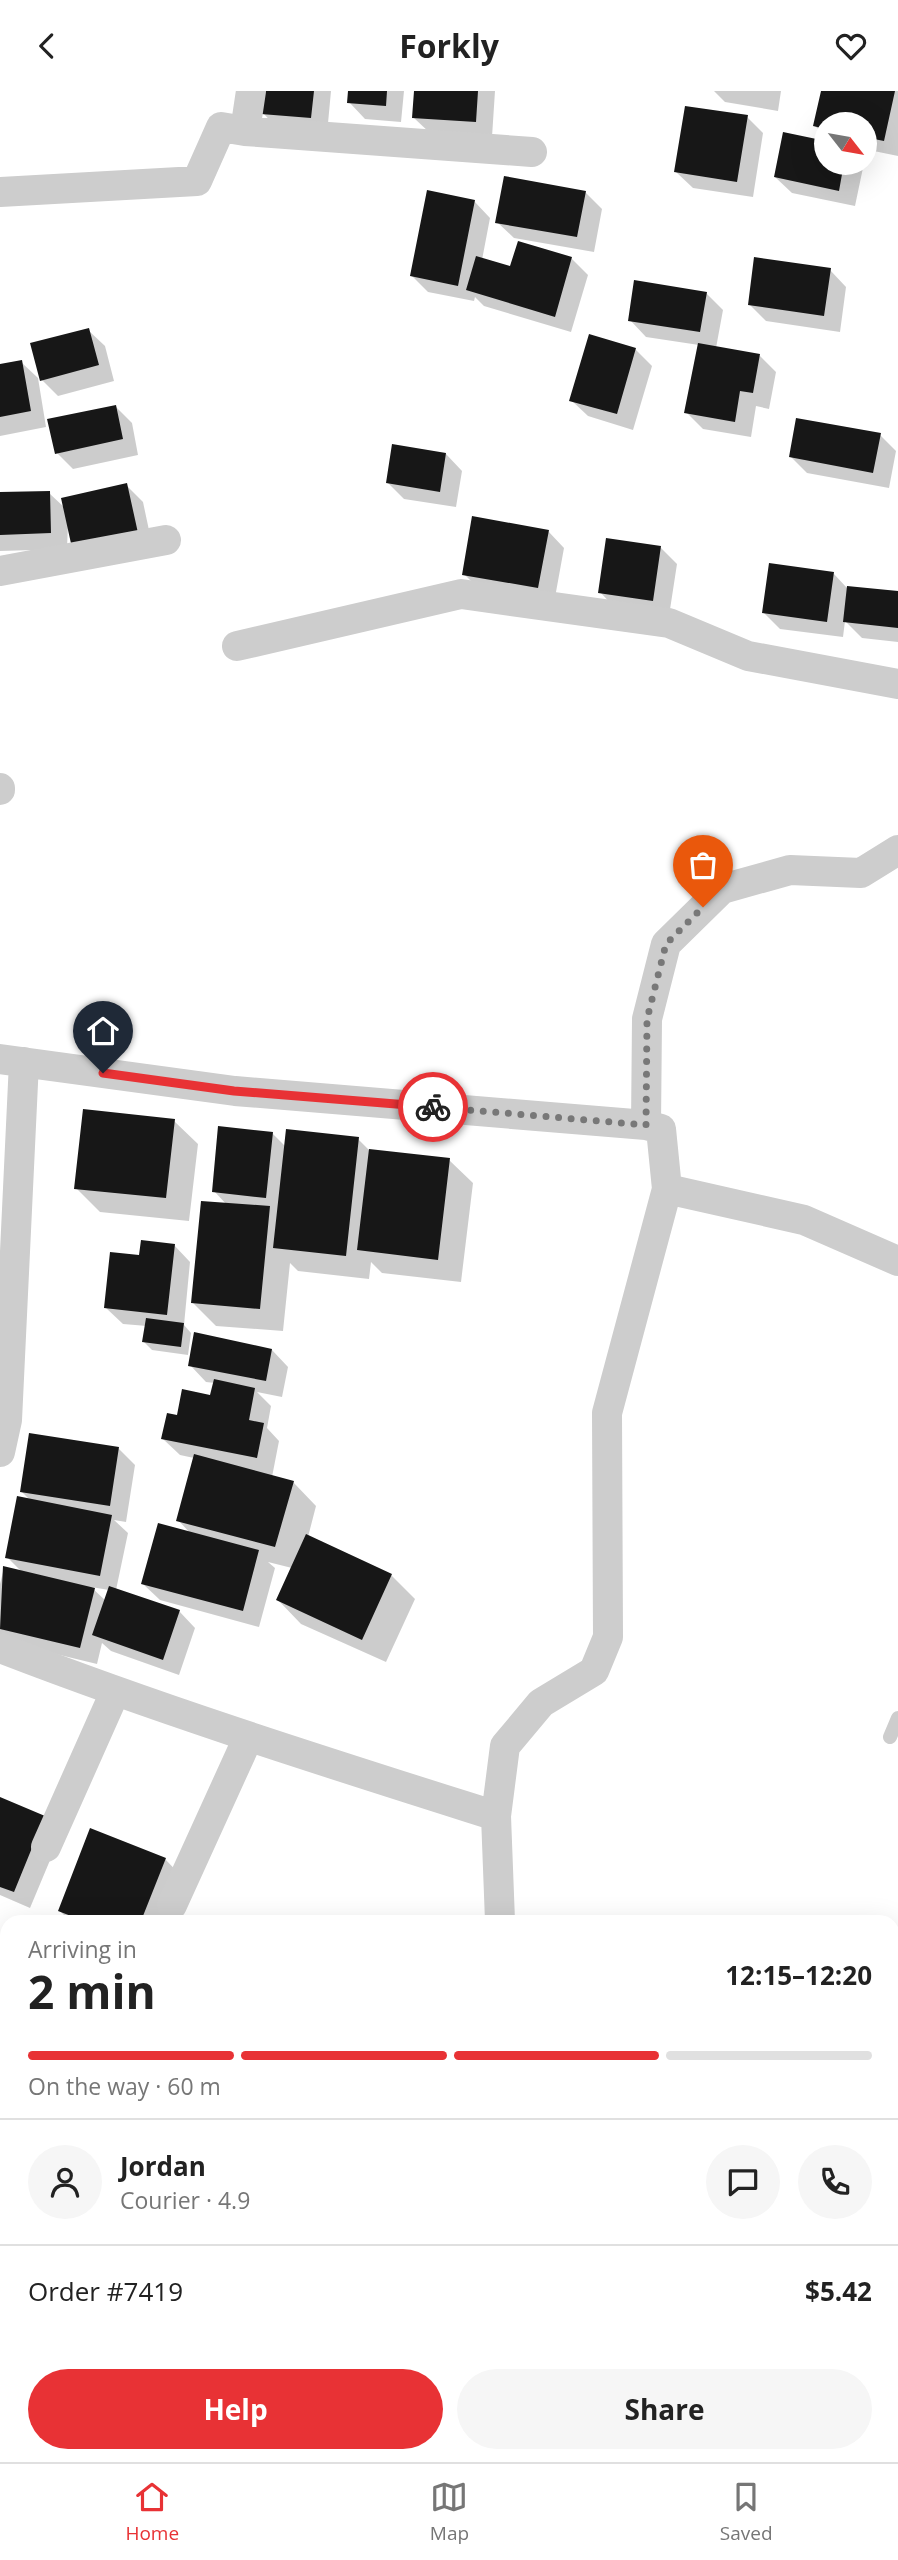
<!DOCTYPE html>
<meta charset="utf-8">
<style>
body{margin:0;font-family:"Open Sans",sans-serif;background:#f6f6f6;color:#222;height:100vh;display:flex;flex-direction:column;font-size:26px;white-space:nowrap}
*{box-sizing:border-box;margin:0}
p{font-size:23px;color:#767676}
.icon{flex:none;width:38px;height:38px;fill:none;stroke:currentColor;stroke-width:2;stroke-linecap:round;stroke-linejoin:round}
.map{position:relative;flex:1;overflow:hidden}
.drawer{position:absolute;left:0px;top:1824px;width:900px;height:548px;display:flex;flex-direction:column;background:#fff;border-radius:21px 21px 0 0;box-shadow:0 7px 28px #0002}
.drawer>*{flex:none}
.needle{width:46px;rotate:121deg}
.tools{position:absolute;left:814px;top:21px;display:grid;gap:14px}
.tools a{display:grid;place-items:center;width:63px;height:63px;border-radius:50%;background:#fff;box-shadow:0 7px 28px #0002;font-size:35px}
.pin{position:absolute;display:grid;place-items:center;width:60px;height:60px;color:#fff;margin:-72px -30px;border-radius:50% 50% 50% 0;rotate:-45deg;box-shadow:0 0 7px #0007}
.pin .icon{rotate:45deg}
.courier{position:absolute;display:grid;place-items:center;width:70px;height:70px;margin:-35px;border:5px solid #e83235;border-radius:50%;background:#fff;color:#222;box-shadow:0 2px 9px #0007}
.summary em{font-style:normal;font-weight:700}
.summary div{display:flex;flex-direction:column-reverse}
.summary{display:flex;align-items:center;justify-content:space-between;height:119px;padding:0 28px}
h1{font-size:46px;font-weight:700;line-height:52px}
.bar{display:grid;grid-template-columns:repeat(4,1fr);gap:10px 7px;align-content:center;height:84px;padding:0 28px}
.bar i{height:9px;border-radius:5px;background:#e0e0e0}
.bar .current{background:#e83235}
.bar p{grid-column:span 4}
.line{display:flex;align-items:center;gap:18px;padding:0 28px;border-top:2px solid #e0e0e0}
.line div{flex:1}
.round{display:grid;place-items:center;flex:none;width:74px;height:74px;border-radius:37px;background:#f6f6f6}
.primary-button{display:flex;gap:14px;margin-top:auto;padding:14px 28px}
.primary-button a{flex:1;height:80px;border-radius:42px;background:#e83235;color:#fff;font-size:28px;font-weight:700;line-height:80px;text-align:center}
.primary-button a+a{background:#f6f6f6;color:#222}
header{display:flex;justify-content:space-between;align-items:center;height:91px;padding:0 28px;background:#fff;font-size:32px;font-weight:700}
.menu{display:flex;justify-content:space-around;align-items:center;height:98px;border-top:2px solid #e0e0e0;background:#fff;font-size:19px;color:#767676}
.menu a{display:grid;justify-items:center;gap:4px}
.menu .current{color:#e83235}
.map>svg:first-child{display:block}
.shadow{fill:#0003;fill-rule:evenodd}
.building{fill:#171717}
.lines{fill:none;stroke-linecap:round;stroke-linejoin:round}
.lane{stroke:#cdcdcd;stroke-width:14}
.street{stroke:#cdcdcd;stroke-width:30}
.done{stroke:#787878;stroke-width:7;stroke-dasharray:0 12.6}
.route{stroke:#e83235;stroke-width:9}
</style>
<header><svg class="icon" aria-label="back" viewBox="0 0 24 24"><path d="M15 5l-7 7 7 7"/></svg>Forkly<svg class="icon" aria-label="heart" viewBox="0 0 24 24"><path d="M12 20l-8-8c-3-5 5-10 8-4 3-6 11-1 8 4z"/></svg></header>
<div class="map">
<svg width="898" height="2371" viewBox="0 0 898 2371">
<rect width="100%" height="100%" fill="#fff"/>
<path class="shadow" d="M265,0H331L327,43L279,39L263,22Z
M350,0H404L401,31L365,28L349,11Z
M416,0H495L492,46L431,43L414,27Z
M714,0H781L778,20L725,11Z
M822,0H898V65L864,58V33H826V45L815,35Z
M747,26L763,42L753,106L693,97L676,81Z
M826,52V72H864L855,115L792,102L775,86Z
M585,101L602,118L594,161L514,147L497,131Z
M474,110L490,127L482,169L511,178L571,167L588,184L571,241L484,215L475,206L474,210L428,201L412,185Z
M830,179L846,196L840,241L766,230L749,213Z
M706,202L723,219L716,257L760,265L776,281L769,318L756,315L751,346L703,338L686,321L699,254L646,246L630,229Z
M88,239L105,255L114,290L58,305L42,289Z
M635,258L652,275L633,339L588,325L571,309Z
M21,271L38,287L46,336L0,345V275Z
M115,315L132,332L138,364L73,378L57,362Z
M880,344L896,360L889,397L807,382L791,366Z
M446,363L462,380L456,416L404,408L387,391Z
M126,394L143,411L153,458L68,432L67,458L0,460V403L49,402L65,417Z
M548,440L564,457L554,512L481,500L464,483Z
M660,456L677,473L669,525L616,518L600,501Z
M834,483L847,497L898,502V551L862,547L845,530L843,546L780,538L763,521Z
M174,1030L198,1053L189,1130L100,1121L76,1097Z
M272,1042L286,1056L358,1048L370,1060L449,1069L473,1092L461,1191L382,1182L371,1171L369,1188L298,1180L290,1172L283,1240L216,1235L192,1211L227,1114L214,1100Z
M174,1154L190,1171L184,1234L191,1242L188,1264L152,1259L144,1251L147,1235L123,1233L106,1217L141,1166Z
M272,1259L288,1276L282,1306L257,1301L271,1315L267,1337L279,1350L272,1386L293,1391L316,1415L308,1446L391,1484L415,1508L386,1571L301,1533L278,1509L292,1477L268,1471L275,1477L259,1536L160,1509L143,1493L191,1443L178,1429L194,1367L180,1364L163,1348L178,1326L212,1306L215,1292L206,1291L190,1274Z
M118,1357L135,1374L126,1431L114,1429L128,1442L116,1499L179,1520L195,1537L179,1584L111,1560L102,1552L97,1573L6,1551L0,1545V1493L4,1477L22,1481L7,1466L31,1410L22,1401ZM91,1496L109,1499L106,1510Z
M0,1708L61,1743L30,1817L0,1804Z
M165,1768L188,1792L173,1830H70L60,1820Z"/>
<path class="building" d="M263,0H314L311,27L261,23Z
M348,0H387L386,15L347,12Z
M414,0H478L476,31L412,27Z
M821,0H895L884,50L864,46V33H826V38L813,35Z
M685,15L748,24L737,91L674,81Z
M783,41L826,50V72H844L839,100L774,86Z
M504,85L586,100L577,146L495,132Z
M427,99L475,109L458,195L410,185Z
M518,150L572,166L555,226L466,199L476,165L510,175Z
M754,166L831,177L824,225L748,214Z
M634,189L707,201L700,241L628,230Z
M89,237L99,274L40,290L30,252Z
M589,243L636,257L617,323L569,310Z
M698,252L760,263L753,302L740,300L735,331L684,322Z
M22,269L31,320L0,326V273Z
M116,314L123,348L55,363L47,328Z
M796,327L881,342L873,382L789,366Z
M392,353L446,362L440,401L386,392Z
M127,392L138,442L72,457L61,407Z
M50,400L51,442L0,444V401Z
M472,425L549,439L538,497L462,484Z
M606,447L661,455L653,510L598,502Z
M769,472L834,481L827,531L762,522Z
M847,495L898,500V537L843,531Z
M83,1018L175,1028L166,1107L74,1098Z
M218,1035L273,1041L266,1107L212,1101Z
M286,1038L359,1046L346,1165L273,1157Z
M369,1058L450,1067L438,1169L357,1159Z
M201,1110L270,1115L260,1218L191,1212Z
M141,1149L175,1153L167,1224L104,1217L110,1161L139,1164Z
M146,1227L184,1232L181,1256L142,1251Z
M194,1241L272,1258L266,1290L188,1275Z
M214,1288L255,1297L249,1329L264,1332L257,1367L161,1348L167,1322L177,1324L182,1298L210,1304Z
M29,1342L119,1356L110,1415L20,1401Z
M194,1363L294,1390L275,1456L176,1430Z
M17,1405L112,1424L100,1485L5,1467Z
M158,1432L259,1459L243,1520L141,1493Z
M306,1443L392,1483L362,1549L276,1509Z
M3,1475L95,1497L80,1557L0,1538Z
M109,1495L180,1519L163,1569L92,1544Z
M0,1706L45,1725L14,1801L0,1796Z
M90,1737L166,1767L141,1830H84L58,1820Z"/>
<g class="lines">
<path class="lane" d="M890,1646L898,1627"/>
<path class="street" d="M245,40L532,61
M0,101L197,90L221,36L245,40L251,0
M0,480L166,449
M237,555L461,503L669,532L748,565L898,593
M0,697V699
M0,968L235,1000L646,1034L661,1038L667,1098L607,1322L608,1546L594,1580L541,1612L505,1655L496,1725C329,1672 163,1620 0,1557
M646,1034L647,928L666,853L722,798L790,779L861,782L898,759
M667,1098L804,1129L898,1170
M0,1361L7,1329L24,971
M496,1725L500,1830
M46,1756L115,1601
M172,1814L248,1647
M0,1984L7,1986
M892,2117L898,2110
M892,2151L898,2155
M41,2364L51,2371
M467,2364L468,2371
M0,2369L7,2360"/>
</g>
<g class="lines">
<path class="done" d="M433,1016L646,1034L647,928L666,853L703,816"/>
<path class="route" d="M103,982L234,1000L433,1016"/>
</g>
</svg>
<div class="tools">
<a><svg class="needle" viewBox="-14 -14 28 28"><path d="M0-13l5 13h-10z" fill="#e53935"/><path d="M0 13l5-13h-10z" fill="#767676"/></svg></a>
</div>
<div class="pin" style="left:703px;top:816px;background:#ea580c"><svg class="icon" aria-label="bag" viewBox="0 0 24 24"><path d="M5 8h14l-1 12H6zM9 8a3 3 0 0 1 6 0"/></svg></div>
<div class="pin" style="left:103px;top:982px;background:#1f2937"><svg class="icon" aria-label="home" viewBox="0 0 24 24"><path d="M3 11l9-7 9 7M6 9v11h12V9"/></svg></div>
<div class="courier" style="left:433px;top:1016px"><svg class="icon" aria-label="bike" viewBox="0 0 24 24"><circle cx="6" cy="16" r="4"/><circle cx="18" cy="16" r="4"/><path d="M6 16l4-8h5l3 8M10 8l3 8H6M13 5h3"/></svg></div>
<section class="drawer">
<div class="summary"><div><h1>2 min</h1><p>Arriving in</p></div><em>12:15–12:20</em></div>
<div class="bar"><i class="current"></i><i class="current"></i><i class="current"></i><i></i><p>On the way · 60 m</p></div>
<div class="line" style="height:126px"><a class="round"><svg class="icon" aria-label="person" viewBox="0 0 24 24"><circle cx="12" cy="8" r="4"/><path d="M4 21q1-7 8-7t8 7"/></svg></a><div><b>Jordan</b><p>Courier · 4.9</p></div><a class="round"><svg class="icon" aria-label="chat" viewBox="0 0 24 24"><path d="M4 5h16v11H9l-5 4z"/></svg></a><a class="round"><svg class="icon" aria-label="phone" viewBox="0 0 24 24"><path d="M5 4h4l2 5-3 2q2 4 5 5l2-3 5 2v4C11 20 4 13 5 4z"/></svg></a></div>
<div class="line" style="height:91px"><div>Order #7419</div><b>$5.42</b></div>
<div class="primary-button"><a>Help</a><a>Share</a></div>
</section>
</div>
<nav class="menu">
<a class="current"><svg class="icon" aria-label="home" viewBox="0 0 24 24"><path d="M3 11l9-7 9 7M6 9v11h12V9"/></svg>Home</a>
<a><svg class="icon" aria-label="map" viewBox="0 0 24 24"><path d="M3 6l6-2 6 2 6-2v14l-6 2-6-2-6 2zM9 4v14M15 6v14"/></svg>Map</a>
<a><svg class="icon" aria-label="saved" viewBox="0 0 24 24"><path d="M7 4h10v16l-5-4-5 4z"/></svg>Saved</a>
</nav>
